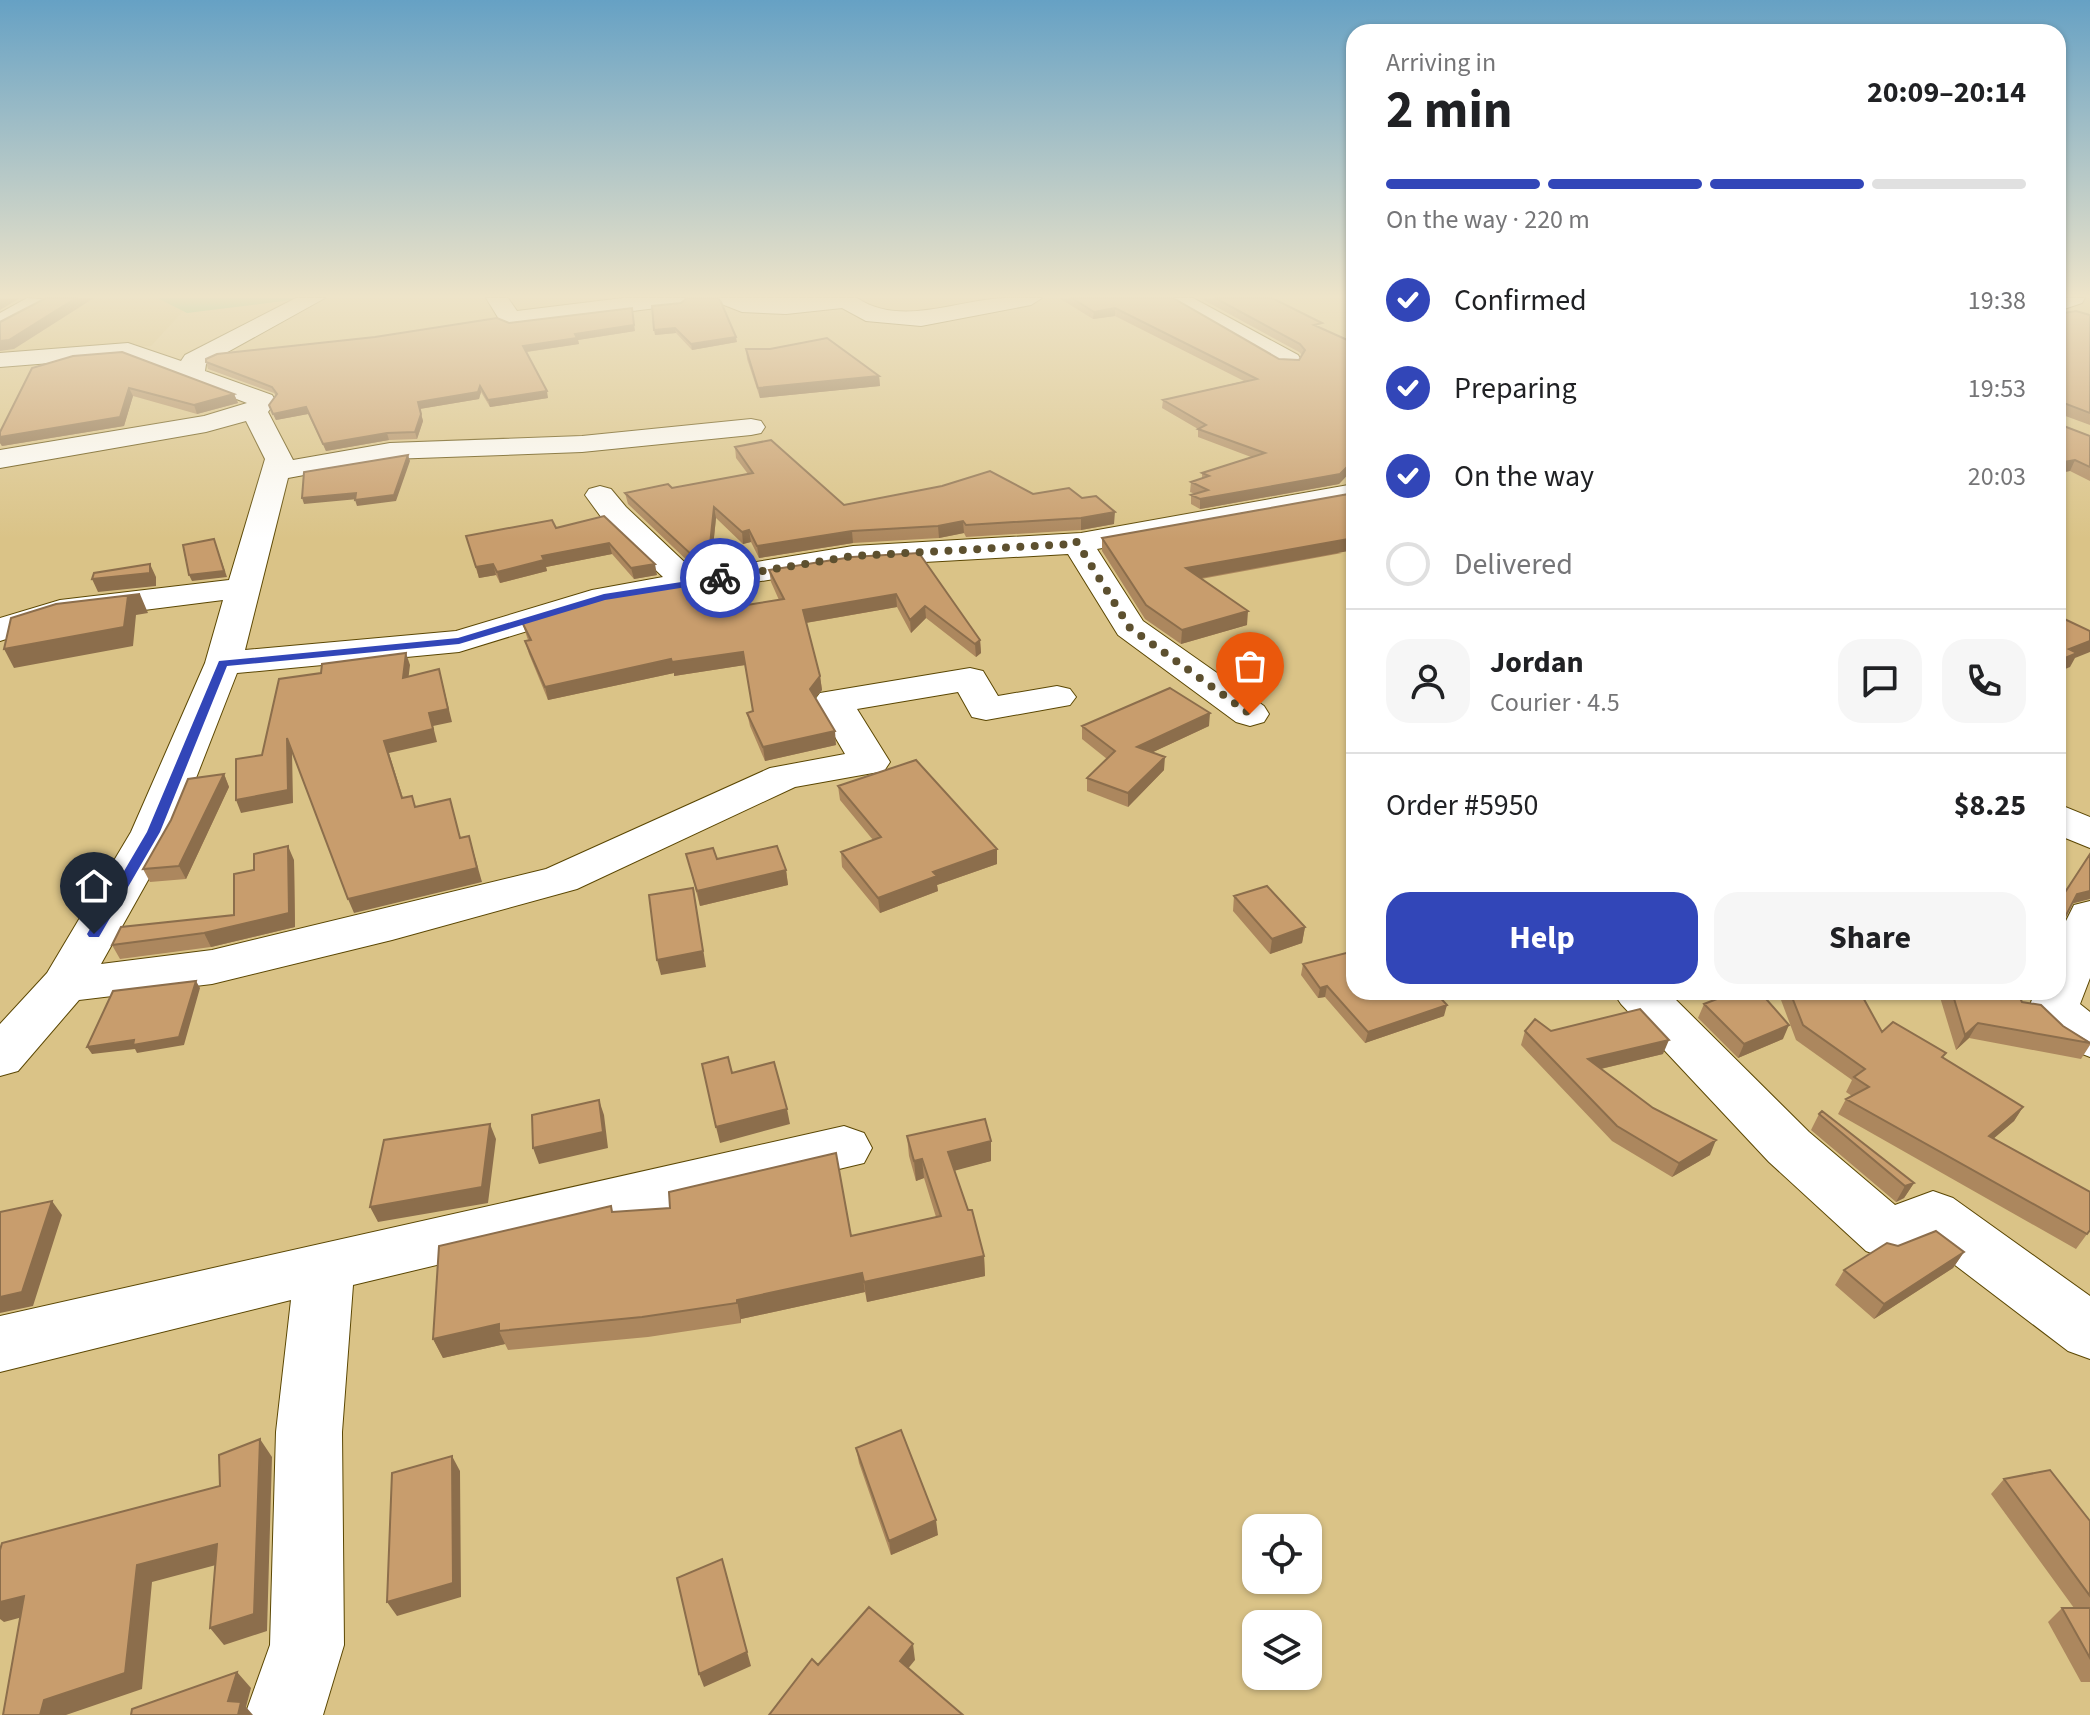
<!DOCTYPE html>
<meta charset="utf-8">
<style>
body{margin:0;font-family:"Source Sans 3",sans-serif;background:#f6f6f6;color:#202124;height:100vh;display:flex;flex-direction:column;font-size:30px;white-space:nowrap}
*{box-sizing:border-box;margin:0}
p{font-size:26px;color:#757577}
.icon{flex:none;width:44px;height:44px;fill:none;stroke:currentColor;stroke-width:2;stroke-linecap:round;stroke-linejoin:round}
.map{position:relative;flex:1;overflow:hidden}
.side{position:absolute;left:1346px;top:24px;width:720px;height:976px;display:flex;flex-direction:column;background:#fff;border-radius:24px;box-shadow:0 2px 6px #0004}
.side>*{flex:none}
.fabs{position:absolute;left:1242px;top:1514px;display:grid;gap:16px}
.fabs a{display:grid;place-items:center;width:80px;height:80px;border-radius:16px;background:#fff;box-shadow:0 2px 6px #0004;font-size:40px}
.pin{position:absolute;display:grid;place-items:center;width:68px;height:68px;color:#fff;margin:-82px -34px;border-radius:50% 50% 50% 0;rotate:-45deg;box-shadow:0 0 8px #0007}
.pin .icon{rotate:45deg}
.courier{position:absolute;display:grid;place-items:center;width:80px;height:80px;margin:-40px;border:6px solid #3246b8;border-radius:50%;background:#fff;color:#222;box-shadow:0 2px 10px #0007}
.summary em{font-style:normal;font-weight:700}
.summary div{display:flex;flex-direction:column-reverse}
.summary{display:flex;align-items:center;justify-content:space-between;height:136px;padding:0 40px}
h1{font-size:52px;font-weight:700;line-height:60px}
.bar{display:grid;grid-template-columns:repeat(4,1fr);gap:12px 8px;align-content:center;height:96px;padding:0 40px}
.bar i{height:10px;border-radius:6px;background:#e0e0e0}
.bar .selected{background:#3246b8}
.bar p{grid-column:span 4}
.line{display:flex;align-items:center;gap:20px;padding:0 40px;border-top:2px solid #e0e0e0}
.line div{flex:1}
.round{display:grid;place-items:center;flex:none;width:84px;height:84px;border-radius:24px;background:#f6f6f6}
ol{padding:0 40px;list-style:none}
li{display:flex;align-items:center;gap:24px;height:88px}
li p{margin-inline-start:auto}
li .icon{padding:8px;border-radius:50%;background:#3246b8;color:#fff;stroke-width:4}
li:last-child{color:#757577}
li i{width:44px;height:44px;border:4px solid #e0e0e0;border-radius:50%}
.button{display:flex;gap:16px;margin-top:auto;padding:16px 40px}
.button a{flex:1;height:92px;border-radius:24px;background:#3246b8;color:#fff;font-size:32px;font-weight:700;line-height:92px;text-align:center}
.button a+a{background:#f6f6f6;color:#202124}
.map>svg:first-child{display:block}
.built{fill:#d3ba76}
.green{fill:#58bb71}
.lines{fill:none;stroke-linecap:round;stroke-linejoin:round}
.minor-casing{stroke:#5b4703;stroke-width:2}
.minor{fill:#fff;fill-rule:evenodd}
.wall{fill:#ac875e}
.shaded-wall{fill:#8c6e4c}
.building{fill:#c89d6d;stroke:#8c6e4c;stroke-width:2}
.route{fill:#3246b8}
.done{stroke:#5d502f;stroke-width:8;stroke-dasharray:0 14.4}
</style>
<div class="map">
<svg width="2090" height="1715" viewBox="0 0 2090 1715">
<rect width="100%" height="100%" fill="#dac387"/>
<path class="built" d="M30,298H161L185,309L151,346L0,358V320Z"/>
<path class="green" d="M157,298H307L187,313Z"/>
<g class="lines">
<g class="minor-casing">
<path id="minor" d="M27,298L51,300L48,305L0,330V313Z
M296,298H325L206,364L205,371L272,395L276,401L268,412L293,460L390,443L582,436L751,419L761,421L765,427L761,433L751,435L582,452L390,459L288,478L245,650L456,631L592,590L663,577L604,521L585,495L589,489L600,486L611,489L626,507L695,572L853,546L1081,533L1354,484V502L1097,549L1143,621L1264,706L1269,714L1264,722L1250,726L1236,722L1118,635L1068,554L853,566L609,606L459,652L237,673L175,832L101,964L212,950L546,869L770,768L845,754L814,701L820,693L970,668L983,671L998,696L1057,686L1070,689L1076,697L1070,705L986,720L972,717L958,692L857,709L890,762L884,771L795,787L577,889L392,940L212,984L79,1000L18,1071L0,1076V1024L47,973L131,832L205,663L223,600L65,620L0,641V618L60,600L229,580L265,459L246,421L206,432L0,468V450L204,416L247,403L126,357L0,367V353L128,343L181,361L185,355Z
M486,298H508L517,311L623,298H692L681,305L510,326L502,324Z
M716,298H857C898,325 947,304 992,299C1008,297 1025,298 1042,298L1031,305L921,326L866,321L842,308L786,314L742,312L719,303Z
M1165,298H1193L1298,355L1301,360L1298,365H1280Z
M2058,298H2085L2082,303L2058,311Z
M2058,804L2090,817V848L2058,835Z
M2090,901V978L2080,1004L2090,1012V1057C2066,1049 2041,1032 2028,1010L2035,992H2058V937L2074,905Z
M1613,992H1668L1809,1132L1895,1205L1933,1191L1953,1198L2090,1296V1359L2068,1351L1926,1243L1887,1259L1866,1251L1769,1162L1621,1004Z
M844,1126L864,1133L872,1148L864,1163L353,1285L342,1432L344,1645L323,1715H245L270,1645L276,1432L291,1300L0,1372V1316Z"/>
</g>
<use href="#minor" class="minor"/>
</g>
<path class="wall" d="M1059,298H1173L1279,359L1299,360L1302,355L1299,352L1200,298H1272L1321,328L1354,343V468L1339,484L1200,509L1191,504V495L1195,494L1190,492L1191,482L1202,479V473L1251,457L1198,437V429L1162,408L1163,400L1244,381L1115,316L1093,319Z
M681,303L737,342L692,350L676,333L655,335Z
M2058,314L2090,315V425L2060,414L2061,425L2090,436V481L2070,471L2058,473Z
M509,323L635,331L578,340L579,344L527,352L548,398L490,407L481,392L479,399L420,409L423,421L417,439L389,440L326,451L308,414L276,420L269,405L276,396L274,393L208,369L206,362Z
M746,349L879,376L880,386L760,398L747,359Z
M32,368L234,394L238,403L197,414L133,396L124,426L2,446L0,443V432Z
M735,447L844,505L1033,494L1114,524L1081,530L966,537L964,533L939,538L853,543L759,558L751,542L743,544L716,518L711,566L696,569L628,504L625,493L672,488L748,474L736,458Z
M604,516L657,575L634,579L612,554L546,567L547,571L500,583L496,575L479,578L466,536L556,528Z
M1102,538L1342,553L1201,579L1247,625L1181,644L1145,619L1102,551Z
M852,557L980,640L981,653L976,657L926,618L911,633L897,607L806,623L820,676L822,690L815,698L836,745L765,761L750,726L747,713L753,711L745,665L674,676V673L548,700L529,654L525,641L528,640L522,622L707,580L709,593L707,612L779,600L771,582L769,570Z
M1082,726H1209L1153,752L1164,770L1128,807L1087,791V778L1107,759L1082,739Z
M224,774L229,787L186,879L150,882L143,869Z
M838,786L997,864L937,885L938,891L880,913L842,867L841,852L873,840L840,800Z
M686,854L786,870L788,885L700,906Z
M294,860L295,927L211,947L120,959L112,945L234,915Z
M1234,896L1305,927L1302,943L1270,954L1233,911Z
M1303,964L1354,992L1444,1016L1365,1043L1325,997L1318,998L1301,975Z
M1778,992H1860L1882,1032L1943,1058L2023,1107L2014,1121L1993,1139L2090,1230L2076,1249L1838,1114L1846,1099L1852,1096L1846,1092L1852,1080L1796,1040Z
M1940,992H2017L2022,1002L2090,1042V1045L2081,1059L1969,1038L1956,1050L1939,994Z
M1704,1004L1783,1039L1738,1058L1698,1018Z
M1525,1031H1551L1663,1054L1601,1069L1710,1155L1672,1177L1612,1141L1521,1045Z
M1819,1114L1914,1183L1904,1198L1896,1202L1811,1130Z
M907,1136L991,1161L954,1170L984,1256L985,1276L867,1302L865,1292L741,1319V1323L648,1337L508,1350L505,1344L443,1358L433,1339L612,1211L851,1236L936,1217L924,1178L916,1181L909,1156Z
M1898,1246L1964,1252L1953,1268L1874,1319L1835,1285L1844,1270Z
M856,1448L938,1535L891,1555L859,1463Z
M2004,1479L2090,1521V1682H2081L2048,1622L2062,1608H2074L1991,1494Z"/>
<path class="shaded-wall" d="M20,298L0,310V299Z
M76,298H94L14,349L0,351V341Z
M632,308L635,331L578,340L579,344L525,352L523,346L575,334Z
M1115,308V316L1093,319L1094,312Z
M675,328L676,333L655,335L654,330Z
M736,337L737,342L692,350L691,344Z
M879,376L880,386L760,398L758,388Z
M480,386L481,392L479,399L419,409L418,402Z
M129,388L133,396L124,426L2,446L0,443V437Z
M547,391L548,398L490,407L488,400Z
M234,394L238,403L197,414L194,405Z
M306,407L308,414L276,420L273,414Z
M421,414L423,421L417,439L415,432Z
M387,433L389,440L326,451L323,444Z
M408,455L410,461L396,501L357,506L355,500Z
M1354,460V468L1339,484L1200,509V499Z
M2075,460L2070,471L2058,473V463Z
M356,493L358,499L304,504L302,498Z
M714,507L716,518L711,566L696,569L694,557Z
M1115,512L1114,524L1081,530V518Z
M963,521L964,533L939,538L938,526Z
M749,530L751,542L743,544L742,532Z
M852,531L853,543L759,558L757,546Z
M1354,538V550L1185,581L1186,568Z
M609,543L612,554L546,567L547,571L500,583L497,572L542,556Z
M216,545L227,577L192,581L189,575Z
M150,564L156,577V586L98,592L92,579Z
M493,564L496,575L479,578L476,567Z
M655,564L657,575L634,579L631,568Z
M707,580L709,593L705,625L703,612Z
M140,594L148,613L136,615L133,646L14,668L4,649L128,596Z
M896,594L897,607L805,623L803,610Z
M925,606L926,618L911,633L910,620Z
M1248,611L1247,625L1181,644L1182,630Z
M980,640L981,653L976,657L975,644Z
M2090,641V652L2075,658L2070,667L2058,672V661L2069,649Z
M743,652L745,665L674,676V673L548,700L545,687L671,659Z
M406,653L410,665L407,690L403,678Z
M439,669L452,722L433,726L437,742L389,753L407,811L384,741L429,713Z
M820,676L822,690L811,703L810,689Z
M1210,713L1209,726L1136,760L1137,747Z
M835,731L836,745L765,761L763,747Z
M287,738L292,751L293,803L241,813L236,800Z
M1165,757L1164,770L1128,807V793Z
M224,774L229,787L186,879L179,866Z
M469,836L482,882L354,913L348,899Z
M288,846L294,860L295,927L211,947L204,933L289,913Z
M997,849V864L937,885L938,891L880,913L878,898L933,872Z
M786,870L788,885L700,906L697,891Z
M693,888L706,967L661,975L657,960Z
M2090,891V899L2071,904L2077,894Z
M1305,927L1302,943L1270,954L1272,939Z
M196,981L200,988L184,1045L137,1053L135,1049L92,1054L87,1047Z
M1327,986L1325,997L1318,998L1320,988Z
M1447,1005L1444,1016L1365,1043L1368,1032Z
M1978,1023L1969,1038L1956,1050L1965,1035Z
M1789,1025L1783,1039L1738,1058L1744,1044Z
M1669,1040L1663,1054L1583,1073L1588,1059Z
M599,1100L604,1115L608,1148L539,1164L533,1148Z
M2023,1107L2014,1121L1979,1151L1989,1136Z
M787,1109L790,1124L720,1143L716,1127Z
M490,1124L496,1139L488,1203L378,1222L370,1207Z
M1716,1140L1710,1155L1672,1177L1679,1163Z
M991,1141V1161L950,1172L948,1152Z
M922,1159L924,1178L916,1181L914,1161Z
M1914,1183L1904,1198L1896,1202L1905,1186Z
M52,1201L62,1215L33,1306L0,1313V1297Z
M1964,1252L1953,1268L1874,1319L1884,1304Z
M984,1256L985,1276L867,1302L864,1282Z
M862,1273L865,1292L741,1319V1323L737,1300Z
M499,1324V1331L505,1344L443,1358L433,1339Z
M260,1439L272,1457L267,1631L224,1645L210,1628Z
M452,1456L460,1471L461,1597L397,1616L387,1602Z
M936,1520L938,1535L891,1555L889,1541Z
M217,1544L231,1561L152,1582L142,1689L66,1715H40L44,1700L137,1565Z
M722,1559L751,1666L704,1687L699,1674Z
M24,1596L41,1612L4,1622L0,1619V1602Z
M913,1644L915,1660L902,1676L900,1661Z
M237,1672L251,1688L246,1707L253,1715H238L228,1701Z"/>
<path class="building" d="M46,298H76L9,340L0,341V322Z
M687,298H718L721,302L736,337L691,344L675,328L654,330L652,306L681,303Z
M1072,298H1173L1279,359L1299,360L1305,350L1300,344L1215,298H1272L1322,323L1314,325L1354,343V460L1340,474L1200,499L1191,495L1208,490L1191,482L1209,476L1202,473L1265,453L1198,429L1206,425L1163,400L1257,379L1115,308L1094,312Z
M632,308L634,325L575,334L577,338L523,346L547,391L488,400L480,386L478,392L418,402L421,414L415,432L387,433L323,444L306,407L273,414L269,405L277,394L272,387L206,362V359L217,354L375,337L497,318L509,323Z
M2076,311L2090,315V413L2064,403L2060,405L2061,425L2090,436V467L2075,460L2058,463V314Z
M827,338L879,376L758,388L746,349H770Z
M122,352L234,394L194,405L129,388L120,417L0,437V432L32,368L73,356Z
M771,440L844,505L942,486L990,471L1033,494L1069,488L1082,498L1096,496L1115,512L1081,518L966,525L963,521L938,526L852,531L757,546L749,530L742,532L714,507L709,554L694,557L625,493L668,484L672,488L753,473L735,447Z
M408,455L394,495L355,500L356,493L302,498L304,472Z
M1354,493V538L1186,568L1248,611L1182,630L1146,605L1102,538Z
M604,516L655,564L631,568L609,543L542,556L544,560L497,572L493,564L476,567L466,536L552,520L556,528Z
M214,539L224,571L189,575L183,545Z
M919,553L980,640L975,644L925,606L910,620L896,594L803,610L820,676L810,689L835,731L763,747L747,713L753,711L743,652L672,662L671,659L545,687L525,641L531,640L522,622L607,596L707,580L703,612L784,599L769,570L852,557Z
M150,564V573L92,579L94,573Z
M140,594L128,596L124,627L4,649L11,618L56,604Z
M2058,616L2090,631V641L2069,649L2077,653L2058,661Z
M406,653L403,678L439,669L448,709L429,713L433,729L384,741L402,798L412,796L415,807L450,799L460,838L469,836L477,868L348,899L287,738L288,790L236,800V759L262,755L279,679L321,673L322,664Z
M1170,688L1210,713L1137,747L1165,757L1128,793L1087,778L1115,751L1082,726Z
M916,760L997,849L933,872L937,876L878,898L841,852L881,837L838,786Z
M224,774L179,866L143,869L171,820L188,779Z
M288,846L289,913L204,933L112,945L121,927L234,915V874L254,870V854Z
M777,846L786,870L697,891L686,854L713,848L717,859Z
M2090,854V891L2077,894L2062,923L2058,922V903Z
M1267,886L1305,927L1272,939L1234,896Z
M693,888L703,951L657,960L649,895Z
M1354,951V992H1435L1447,1005L1368,1032L1327,986L1320,988L1303,964Z
M196,981L179,1037L133,1045L134,1040L87,1047L113,991Z
M1735,992H1760L1789,1025L1744,1044L1704,1004Z
M1790,992H1860L1882,1032L1893,1022L1946,1053L1942,1057L2023,1107L1989,1136L2090,1192V1230L2087,1234L1846,1099L1869,1087L1854,1077L1865,1069L1803,1025Z
M1952,992H2017L2022,1002L2041,1005L2063,1026L2090,1043L1978,1023L1965,1035Z
M1640,1009L1669,1040L1588,1059L1653,1108L1716,1140L1679,1163L1617,1126L1525,1031L1535,1019L1551,1031Z
M728,1057L732,1073L774,1062L787,1109L716,1127L702,1064Z
M599,1100L603,1132L533,1148L532,1115Z
M1822,1111L1914,1183L1905,1186L1819,1114Z
M985,1119L991,1141L948,1152L968,1210H972L984,1256L864,1282L862,1273L737,1300V1303L642,1317L499,1331V1324L433,1339L439,1246L611,1206L612,1212L670,1208L669,1192L836,1153L851,1236L941,1216L922,1159L914,1161L907,1136Z
M490,1124L482,1187L370,1207L384,1140Z
M52,1201L22,1292L0,1297V1212Z
M1936,1231L1964,1252L1884,1304L1844,1270L1887,1243L1898,1246Z
M901,1430L936,1520L889,1541L856,1448Z
M260,1439L254,1614L210,1628L217,1544L137,1565L125,1673L44,1700L40,1715H3L24,1596L0,1602V1550L2,1543L220,1486L219,1455Z
M452,1456L453,1583L387,1602L392,1473Z
M2050,1470L2090,1521V1596L2004,1479Z
M722,1559L747,1652L699,1674L677,1578Z
M869,1607L913,1644L900,1661L963,1715H769L812,1659L818,1665Z
M2062,1608H2090V1658Z
M237,1672L228,1701L241,1702L238,1715H131L132,1709Z"/>
<linearGradient id="sky" x2="0" y2="1"><stop stop-color="#66a1c4"/><stop offset="0.55" stop-color="#eee4c9"/><stop offset="1" stop-color="#eee4c9" stop-opacity="0"/></linearGradient>
<rect width="2090" height="539" fill="url(#sky)"/>
<path class="route" d="M720,576L724,581L605,600L459,644L227,666L160,832L99,937H89L87,934L147,832L219,661L458,638L604,594Z"/>
<g class="lines">
<path class="done" d="M720,578L853,556L1071,544L1076,541L1130,628L1250,714"/>
</g>
</svg>
<div class="fabs">
<a><svg class="icon" aria-label="locate" viewBox="0 0 24 24"><circle cx="12" cy="12" r="6"/><path d="M12 2v4M12 18v4M2 12h4M18 12h4"/></svg></a>
<a><svg class="icon" aria-label="layers" viewBox="0 0 24 24"><path d="M12 4l9 5-9 5-9-5zM3 14l9 5 9-5"/></svg></a>
</div>
<div class="pin" style="left:1250px;top:714px;background:#ea580c"><svg class="icon" aria-label="bag" viewBox="0 0 24 24"><path d="M5 8h14l-1 12H6zM9 8a3 3 0 0 1 6 0"/></svg></div>
<div class="pin" style="left:94px;top:934px;background:#1f2937"><svg class="icon" aria-label="home" viewBox="0 0 24 24"><path d="M3 11l9-7 9 7M6 9v11h12V9"/></svg></div>
<div class="courier" style="left:720px;top:578px"><svg class="icon" aria-label="bike" viewBox="0 0 24 24"><circle cx="6" cy="16" r="4"/><circle cx="18" cy="16" r="4"/><path d="M6 16l4-8h5l3 8M10 8l3 8H6M13 5h3"/></svg></div>
<section class="side">
<div class="summary"><div><h1>2 min</h1><p>Arriving in</p></div><em>20:09–20:14</em></div>
<div class="bar"><i class="selected"></i><i class="selected"></i><i class="selected"></i><i></i><p>On the way · 220 m</p></div>
<ol>
<li><svg class="icon" aria-label="check" viewBox="0 0 24 24"><path d="M5 12l5 5 9-10"/></svg>Confirmed<p>19:38</p></li>
<li><svg class="icon" aria-label="check" viewBox="0 0 24 24"><path d="M5 12l5 5 9-10"/></svg>Preparing<p>19:53</p></li>
<li><svg class="icon" aria-label="check" viewBox="0 0 24 24"><path d="M5 12l5 5 9-10"/></svg>On the way<p>20:03</p></li>
<li><i></i>Delivered</li>
</ol>
<div class="line" style="height:144px"><a class="round"><svg class="icon" aria-label="person" viewBox="0 0 24 24"><circle cx="12" cy="8" r="4"/><path d="M4 21q1-7 8-7t8 7"/></svg></a><div><b>Jordan</b><p>Courier · 4.5</p></div><a class="round"><svg class="icon" aria-label="chat" viewBox="0 0 24 24"><path d="M4 5h16v11H9l-5 4z"/></svg></a><a class="round"><svg class="icon" aria-label="phone" viewBox="0 0 24 24"><path d="M5 4h4l2 5-3 2q2 4 5 5l2-3 5 2v4C11 20 4 13 5 4z"/></svg></a></div>
<div class="line" style="height:104px"><div>Order #5950</div><b>$8.25</b></div>
<div class="button"><a>Help</a><a>Share</a></div>
</section>
</div>
